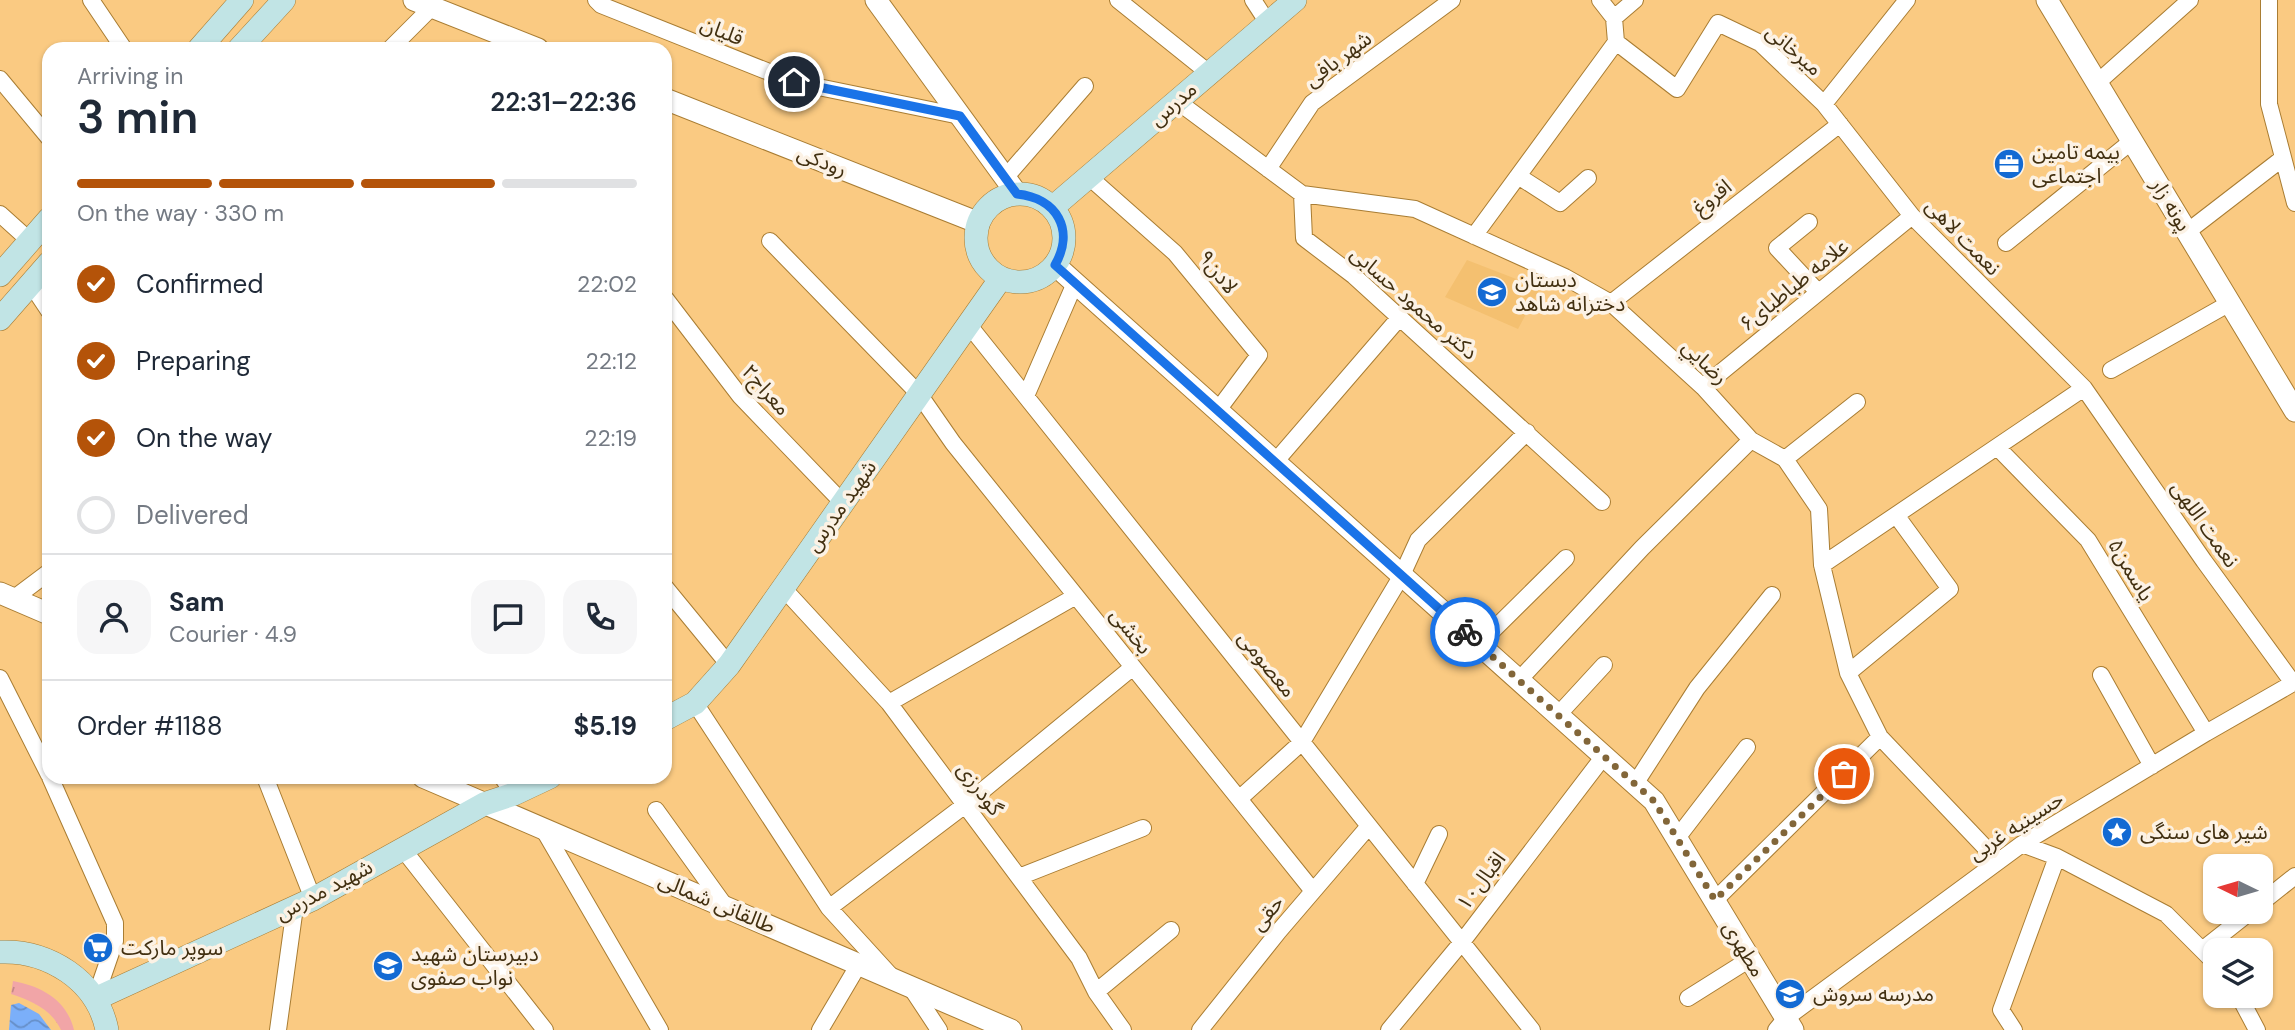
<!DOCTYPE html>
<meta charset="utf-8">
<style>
body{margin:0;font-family:"DM Sans","Noto Sans Arabic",sans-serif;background:#f6f6f7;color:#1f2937;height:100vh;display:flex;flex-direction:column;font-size:26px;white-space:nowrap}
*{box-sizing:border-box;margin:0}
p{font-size:23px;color:#747a83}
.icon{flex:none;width:38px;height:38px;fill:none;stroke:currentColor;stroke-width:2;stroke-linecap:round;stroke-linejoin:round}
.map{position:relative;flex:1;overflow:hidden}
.details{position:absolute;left:42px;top:42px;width:630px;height:742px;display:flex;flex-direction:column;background:#fff;border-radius:21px;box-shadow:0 2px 5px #0004}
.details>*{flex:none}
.needle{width:46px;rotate:275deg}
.controls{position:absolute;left:2203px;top:854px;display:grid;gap:14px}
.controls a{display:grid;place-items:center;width:70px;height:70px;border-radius:14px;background:#fff;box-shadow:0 2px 5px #0004;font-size:35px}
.pin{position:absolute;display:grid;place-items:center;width:60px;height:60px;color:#fff;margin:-30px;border:4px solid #fff;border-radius:50%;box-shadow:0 2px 7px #0007}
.courier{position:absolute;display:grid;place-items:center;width:70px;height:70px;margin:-35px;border:5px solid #1a73e8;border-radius:50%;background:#fff;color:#222;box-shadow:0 2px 9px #0007}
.summary em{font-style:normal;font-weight:600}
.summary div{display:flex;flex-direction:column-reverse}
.summary{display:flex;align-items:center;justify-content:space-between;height:119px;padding:0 35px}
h1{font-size:46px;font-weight:600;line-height:52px}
.bar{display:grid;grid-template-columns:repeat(4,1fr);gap:10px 7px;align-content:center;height:84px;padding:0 35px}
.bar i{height:9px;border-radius:5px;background:#e0e1e3}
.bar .active{background:#b45309}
.bar p{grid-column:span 4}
.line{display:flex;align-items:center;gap:18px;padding:0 35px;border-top:2px solid #e0e1e3}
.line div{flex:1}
.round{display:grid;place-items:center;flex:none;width:74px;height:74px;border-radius:21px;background:#f6f6f7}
ol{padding:0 35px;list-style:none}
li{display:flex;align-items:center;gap:21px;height:77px}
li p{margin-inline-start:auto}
li .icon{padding:7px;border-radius:50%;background:#b45309;color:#fff;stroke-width:4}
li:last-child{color:#747a83}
li i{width:38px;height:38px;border:4px solid #e0e1e3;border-radius:50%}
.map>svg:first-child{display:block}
.built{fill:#f4c070}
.grass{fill:url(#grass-tufts)}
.water{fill:url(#water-waves)}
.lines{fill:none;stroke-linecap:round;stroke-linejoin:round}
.minor-casing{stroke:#a97d33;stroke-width:18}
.tertiary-casing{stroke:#a97d33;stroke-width:23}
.secondary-casing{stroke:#a97d33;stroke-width:24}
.minor{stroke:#fff;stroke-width:16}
.tertiary{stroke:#fff;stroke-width:21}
.secondary{stroke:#c1e4e5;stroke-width:23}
.done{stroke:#826639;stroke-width:7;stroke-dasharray:0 12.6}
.route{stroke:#1a73e8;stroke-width:9}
.labels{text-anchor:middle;stroke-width:7;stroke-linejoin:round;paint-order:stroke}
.street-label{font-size:21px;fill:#423011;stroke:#fcf2e5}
.poi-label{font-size:21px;fill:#423011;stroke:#fcf2e5;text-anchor:start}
</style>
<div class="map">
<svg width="2295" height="1030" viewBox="0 0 2295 1030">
<defs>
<pattern id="grass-tufts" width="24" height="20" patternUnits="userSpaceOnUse" patternTransform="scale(1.75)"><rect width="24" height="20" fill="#f1a5a7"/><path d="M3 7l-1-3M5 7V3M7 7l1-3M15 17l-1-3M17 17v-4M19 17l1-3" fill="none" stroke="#c58787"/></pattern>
<pattern id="water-waves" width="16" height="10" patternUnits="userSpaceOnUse" patternTransform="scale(1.75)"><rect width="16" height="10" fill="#7baff9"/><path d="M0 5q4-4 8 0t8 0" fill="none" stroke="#668fc8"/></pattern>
</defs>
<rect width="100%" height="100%" fill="#faca82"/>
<path class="built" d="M1467,260L1540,288L1518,329L1445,297Z"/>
<path class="grass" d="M13,981C41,986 67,1000 74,1030H61C51,1009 32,1001 11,994Z"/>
<path class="water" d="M19,1003L39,1014L51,1030H9L11,1005Z"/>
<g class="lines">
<g class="minor-casing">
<path id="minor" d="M91,0L124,49
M596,0L601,5L794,82L960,116
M1118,0L1209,73
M1253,0L1268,23
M1600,0L1614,18L1616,42L1677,89L1718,23L1760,43L1824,104L1907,0
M2269,0V104L2295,203
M1614,18L1635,0
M390,49L432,7
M0,79L49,138
M2097,83L2190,0
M1177,101L1302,194L1415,209L1565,277L1611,303L1703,387L1751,440L1785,459L1819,509L1822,565L1848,673L1880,737L1998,861
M1824,104L1912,216L2084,388L2204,561L2293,683
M1268,169L1312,103L1452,0
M1088,176L1175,253L1259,355L1218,410
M1518,176L1560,203L1588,178
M1005,178L1085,86
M1302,194L1304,238L1354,276L1602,502
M0,214L30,241
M1809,222L1777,248L1818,292
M2187,232L2283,158
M1474,236L1616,42
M770,241L919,394L953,443L1313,891
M2006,243L2132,141
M31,284L49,311
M665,298L740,396L843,503
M1611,303L1840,124
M968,324L1532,1030
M2111,370L2230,303
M1703,387L1912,216
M1026,396L1075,283
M1997,447L2088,540L2206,733
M1785,459L1857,402
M1275,462L1400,317
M1822,565L2084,388
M665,587L729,665
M783,588L889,703L1079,958L1096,992L1123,1030
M13,599L49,572
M1479,644L1566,558
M1848,673L1950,589L1896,515
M2101,675L2152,766
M0,678L49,775
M1519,680L1642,548L1751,440
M695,703L829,908L891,976
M889,703L1076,596
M1558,715L1604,665
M50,777L115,923V941L95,999
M265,777L313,899
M502,777L514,794
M1635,784L1697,688L1772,595
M1239,799L1302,742L1402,575L1418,540L1527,432
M656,810L725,906
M542,827L660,1030
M1677,838L1747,747
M2022,844L2057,857L2166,914L2216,964
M402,848L545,1030
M1019,877L1143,828
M1415,884L1439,834
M1715,900L1880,737
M2261,903L2295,876
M829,908L965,805L1133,667
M2202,950L2250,912
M910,986L939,1030
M1096,992L1171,930
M2239,996L2257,1030
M1688,998L1750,959
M278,1030L295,907
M820,1030L859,964
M1200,1030L1279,931L1369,826
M1389,1030L1462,942L1604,756
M1776,1030L1786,1018L2022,844L2206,733L2295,682
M2014,1030L2001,1010L2057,857"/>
</g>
<g class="tertiary-casing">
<path id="tertiary" d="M414,0L538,49
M876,0L1017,194
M2047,0L2295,411
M665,99L979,223
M1055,265L1654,801L1793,1030
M0,593L49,614
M423,777L1011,1030"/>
</g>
<g class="secondary-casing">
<path id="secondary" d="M199,49L242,0
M239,49L284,0
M976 238a44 44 0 1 1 88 0a44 44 0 1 1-88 0Z
M1052,208L1295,0
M0,275L49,219
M0,319L49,263
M665,719L695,703L729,665L1001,278
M0,952C48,950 97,980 107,1030
M95,999L313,899L484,804L514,794L550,777"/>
</g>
<use href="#minor" class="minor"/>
<use href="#tertiary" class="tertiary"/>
<use href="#secondary" class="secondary"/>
</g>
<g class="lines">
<path class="done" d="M1465,632L1654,801L1715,900L1844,774"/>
<path class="route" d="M794,82L960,116L1017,194C1057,198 1075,230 1055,265L1465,632"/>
</g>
<defs>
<g id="office-disc" transform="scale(1.575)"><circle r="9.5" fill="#136ad3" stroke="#fcf2e5"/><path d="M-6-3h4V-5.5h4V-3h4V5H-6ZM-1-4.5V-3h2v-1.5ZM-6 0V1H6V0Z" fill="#fff"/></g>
<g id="school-disc" transform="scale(1.575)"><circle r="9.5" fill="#136ad3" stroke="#fcf2e5"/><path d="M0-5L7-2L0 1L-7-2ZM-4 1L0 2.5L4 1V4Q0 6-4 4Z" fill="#fff"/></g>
<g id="sight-disc" transform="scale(1.575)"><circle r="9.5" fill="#136ad3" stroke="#fcf2e5"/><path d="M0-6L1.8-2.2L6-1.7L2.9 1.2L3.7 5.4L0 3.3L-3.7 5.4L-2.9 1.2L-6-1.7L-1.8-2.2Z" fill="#fff"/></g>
<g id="supermarket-disc" transform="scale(1.575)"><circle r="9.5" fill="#136ad3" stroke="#fcf2e5"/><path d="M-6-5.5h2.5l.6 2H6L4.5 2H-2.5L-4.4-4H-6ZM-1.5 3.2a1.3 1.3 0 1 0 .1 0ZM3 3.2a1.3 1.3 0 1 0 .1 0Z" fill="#fff"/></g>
</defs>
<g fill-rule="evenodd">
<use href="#office-disc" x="2009" y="164"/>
<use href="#school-disc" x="1492" y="292"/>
<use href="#sight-disc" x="2117" y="832"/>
<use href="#supermarket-disc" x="98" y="948"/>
<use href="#school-disc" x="388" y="966"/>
<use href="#school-disc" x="1790" y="994"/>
</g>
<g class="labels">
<g class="street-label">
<text transform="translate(722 31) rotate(22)" y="7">قلیان</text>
<text transform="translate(1794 50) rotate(41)" y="7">میرخانی</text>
<text transform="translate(1338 59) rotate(-37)" y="7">شهر بافی</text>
<text transform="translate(1173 104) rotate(-41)" y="7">مدرس</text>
<text transform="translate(822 161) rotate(22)" y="7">رودکی</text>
<text transform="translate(1712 197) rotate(-38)" y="7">افروغ</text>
<text transform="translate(2171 205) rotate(59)" y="7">پونه زار</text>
<text transform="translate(1963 237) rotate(46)" y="7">نعمت لاهی</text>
<text transform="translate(1218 272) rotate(51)" y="7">لادن۹</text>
<text transform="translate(1794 285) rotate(-39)" y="7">علامه طباطبای۶</text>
<text transform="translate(1414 303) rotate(41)" y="7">دکتر محمود حسابی</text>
<text transform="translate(1705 362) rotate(44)" y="7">رضایي</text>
<text transform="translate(766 390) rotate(48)" y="7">معراج۲</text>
<text transform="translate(841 506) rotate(-55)" y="7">شهید مدرس</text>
<text transform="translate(2205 524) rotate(55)" y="7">نعمت اللهی</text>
<text transform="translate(2131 570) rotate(59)" y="7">یاسمن۵</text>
<text transform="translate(1131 631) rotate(51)" y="7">بخشی</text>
<text transform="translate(1267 664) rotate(51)" y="7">معصومی</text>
<text transform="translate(980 789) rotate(53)" y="7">گودرزی</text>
<text transform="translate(2016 826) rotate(-33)" y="7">حسینیه غربی</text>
<text transform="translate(1481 881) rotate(-53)" y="7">اقبال۱۰</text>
<text transform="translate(324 890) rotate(-28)" y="7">شهید مدرس</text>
<text transform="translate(717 903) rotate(23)" y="7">طالقانی شمالی</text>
<text transform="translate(1267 913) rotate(-50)" y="7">حقی</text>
<text transform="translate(1744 949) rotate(59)" y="7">مطهری</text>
</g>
<g class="poi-label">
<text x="2032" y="159">بیمه تامین<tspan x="2032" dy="24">اجتماعی</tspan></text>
<text x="1515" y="287">دبستان<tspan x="1515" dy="24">دخترانه شاهد</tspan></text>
<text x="2140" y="839">شیر های سنگی</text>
<text x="121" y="955">سوپر مارکت</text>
<text x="411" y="961">دبیرستان شهید<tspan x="411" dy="24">نواب صفوی</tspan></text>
<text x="1813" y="1001">مدرسه سروش</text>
</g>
</g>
</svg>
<div class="controls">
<a><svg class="needle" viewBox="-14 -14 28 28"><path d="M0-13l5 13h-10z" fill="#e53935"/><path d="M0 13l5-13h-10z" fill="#747a83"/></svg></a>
<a><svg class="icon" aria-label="layers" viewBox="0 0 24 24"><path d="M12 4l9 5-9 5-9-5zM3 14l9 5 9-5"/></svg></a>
</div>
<div class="pin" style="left:1844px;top:774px;background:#ea580c"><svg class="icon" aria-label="bag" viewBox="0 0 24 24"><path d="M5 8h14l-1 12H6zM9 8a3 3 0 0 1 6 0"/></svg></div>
<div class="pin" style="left:794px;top:82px;background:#1f2937"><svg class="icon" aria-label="home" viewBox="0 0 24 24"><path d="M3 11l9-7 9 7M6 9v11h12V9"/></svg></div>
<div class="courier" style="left:1465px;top:632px"><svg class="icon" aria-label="bike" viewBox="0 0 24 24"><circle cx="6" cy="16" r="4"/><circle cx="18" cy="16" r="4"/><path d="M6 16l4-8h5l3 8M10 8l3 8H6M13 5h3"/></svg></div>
<section class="details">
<div class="summary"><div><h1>3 min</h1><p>Arriving in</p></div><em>22:31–22:36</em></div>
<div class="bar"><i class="active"></i><i class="active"></i><i class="active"></i><i></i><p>On the way · 330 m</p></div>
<ol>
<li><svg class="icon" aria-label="check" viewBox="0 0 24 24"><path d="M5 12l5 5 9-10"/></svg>Confirmed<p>22:02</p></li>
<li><svg class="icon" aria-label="check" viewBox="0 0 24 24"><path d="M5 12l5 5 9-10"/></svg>Preparing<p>22:12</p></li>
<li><svg class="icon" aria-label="check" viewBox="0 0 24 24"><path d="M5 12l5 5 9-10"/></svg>On the way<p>22:19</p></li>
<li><i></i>Delivered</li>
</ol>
<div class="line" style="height:126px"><a class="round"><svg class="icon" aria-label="person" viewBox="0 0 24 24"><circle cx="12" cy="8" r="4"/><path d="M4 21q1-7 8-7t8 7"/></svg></a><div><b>Sam</b><p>Courier · 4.9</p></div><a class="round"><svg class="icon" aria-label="chat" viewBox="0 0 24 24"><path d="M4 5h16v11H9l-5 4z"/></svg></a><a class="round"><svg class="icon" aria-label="phone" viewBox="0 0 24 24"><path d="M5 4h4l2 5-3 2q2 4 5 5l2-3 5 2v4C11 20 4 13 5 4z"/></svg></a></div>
<div class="line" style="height:91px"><div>Order #1188</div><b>$5.19</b></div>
</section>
</div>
